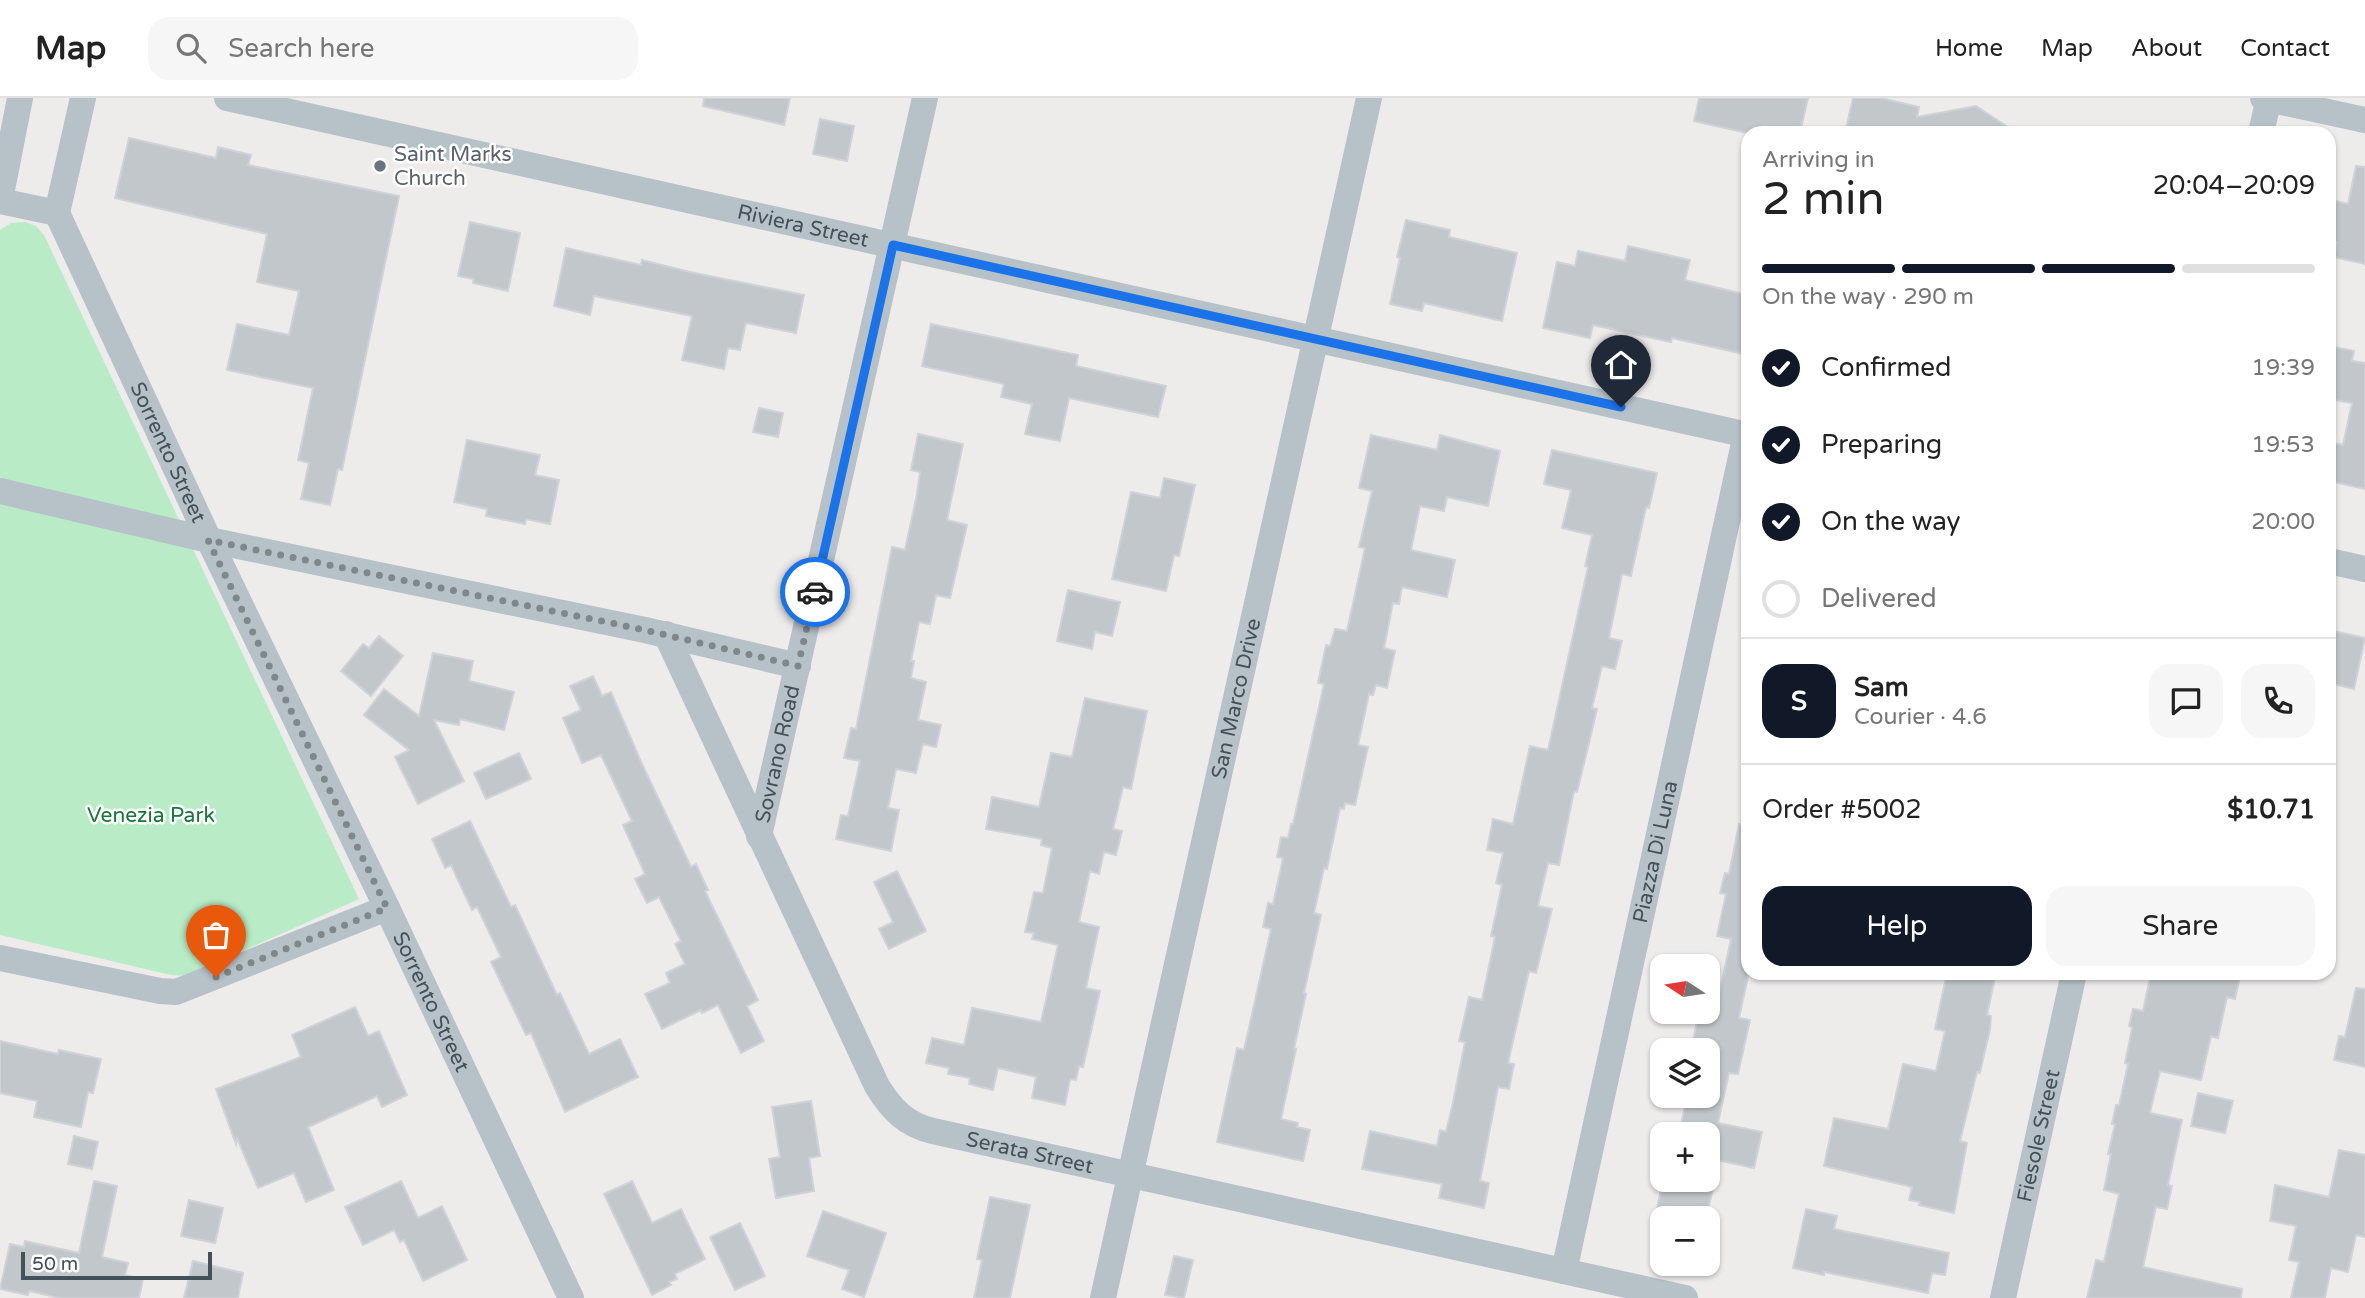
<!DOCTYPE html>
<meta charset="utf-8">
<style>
body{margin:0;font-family:"Varela Round",sans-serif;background:#f6f6f6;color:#222;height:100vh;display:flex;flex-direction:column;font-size:26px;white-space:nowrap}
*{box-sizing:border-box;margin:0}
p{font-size:23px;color:#767676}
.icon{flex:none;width:38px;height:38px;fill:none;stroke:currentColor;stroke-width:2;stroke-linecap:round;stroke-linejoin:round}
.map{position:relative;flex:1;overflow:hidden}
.sheet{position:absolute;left:1741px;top:28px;width:595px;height:854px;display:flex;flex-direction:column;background:#fff;border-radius:21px;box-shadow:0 2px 5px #0004}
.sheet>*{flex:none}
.needle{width:46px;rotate:282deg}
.controls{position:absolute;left:1650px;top:856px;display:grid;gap:14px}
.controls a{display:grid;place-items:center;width:70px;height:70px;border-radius:14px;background:#fff;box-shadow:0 2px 5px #0004;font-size:35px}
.scale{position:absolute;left:21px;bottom:18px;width:191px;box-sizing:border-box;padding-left:7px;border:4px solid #445158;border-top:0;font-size:19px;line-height:24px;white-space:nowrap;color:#445158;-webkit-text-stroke:5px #fff;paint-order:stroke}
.pin{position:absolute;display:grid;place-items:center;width:60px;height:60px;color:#fff;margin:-72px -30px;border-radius:50% 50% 50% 0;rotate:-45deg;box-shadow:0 0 7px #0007}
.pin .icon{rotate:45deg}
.courier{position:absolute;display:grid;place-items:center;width:70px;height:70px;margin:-35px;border:5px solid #1a73e8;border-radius:50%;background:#fff;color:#222;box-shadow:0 2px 9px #0007}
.headline em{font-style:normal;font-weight:600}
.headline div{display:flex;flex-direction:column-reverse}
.headline{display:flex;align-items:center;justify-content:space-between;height:119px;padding:0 21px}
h1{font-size:46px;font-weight:600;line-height:52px}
.bar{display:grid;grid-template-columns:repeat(4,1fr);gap:10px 7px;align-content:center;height:84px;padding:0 21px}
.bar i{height:9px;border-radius:5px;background:#e0e0e0}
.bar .active{background:#111827}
.bar p{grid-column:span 4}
.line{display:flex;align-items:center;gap:18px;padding:0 21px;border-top:2px solid #e0e0e0}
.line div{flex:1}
.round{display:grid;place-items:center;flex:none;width:74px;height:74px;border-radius:21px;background:#f6f6f6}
ol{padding:0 21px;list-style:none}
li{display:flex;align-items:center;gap:21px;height:77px}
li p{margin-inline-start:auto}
li .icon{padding:7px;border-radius:50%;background:#111827;color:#fff;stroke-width:4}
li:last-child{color:#767676}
li i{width:38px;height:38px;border:4px solid #e0e0e0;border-radius:50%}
.button{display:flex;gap:14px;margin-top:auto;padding:14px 21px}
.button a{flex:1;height:80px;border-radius:21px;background:#111827;color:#fff;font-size:28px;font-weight:600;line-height:80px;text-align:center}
.button a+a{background:#f6f6f6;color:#222}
header{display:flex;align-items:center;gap:42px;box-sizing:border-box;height:98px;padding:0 35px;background:#fff;border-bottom:2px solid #e0e0e0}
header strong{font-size:33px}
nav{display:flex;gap:38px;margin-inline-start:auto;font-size:24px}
.search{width:490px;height:63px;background:#f6f6f6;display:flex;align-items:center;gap:18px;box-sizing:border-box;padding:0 24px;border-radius:21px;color:#767676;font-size:26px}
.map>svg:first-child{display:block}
.green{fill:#b9ecc6}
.building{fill:#c2c7cb;stroke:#cfd2d7;stroke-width:2}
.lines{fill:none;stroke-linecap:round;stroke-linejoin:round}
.street{stroke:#b6c2c8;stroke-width:26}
.done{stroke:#80878b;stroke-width:7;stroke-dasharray:0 12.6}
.route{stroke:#1a73e8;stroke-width:9}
.worship-dot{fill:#6b7280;stroke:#fff;stroke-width:2.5}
.labels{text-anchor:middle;stroke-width:5;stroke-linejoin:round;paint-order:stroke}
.worship-label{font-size:21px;fill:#5b616d;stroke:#fff;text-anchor:start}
.street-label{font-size:21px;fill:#445158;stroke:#fff}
.park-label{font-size:21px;fill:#18763a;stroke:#fff}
</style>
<header>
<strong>Map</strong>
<div class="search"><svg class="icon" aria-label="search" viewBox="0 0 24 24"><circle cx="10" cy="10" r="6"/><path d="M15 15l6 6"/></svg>Search here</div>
<nav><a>Home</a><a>Map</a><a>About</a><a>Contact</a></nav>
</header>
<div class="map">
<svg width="2365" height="1200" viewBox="0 0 2365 1200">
<rect width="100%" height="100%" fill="#eeebeb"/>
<path class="green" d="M25,124L36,128L44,137L359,801L187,878L171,877L0,837V132L11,125Z"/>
<path class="building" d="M704,0H790L784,27L703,8Z
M1699,0H1808L1800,35H1747L1694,23Z
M1853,0H1881L1919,9L1917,19L1976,8L2017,35H1845Z
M820,21L854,28L847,63L813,56Z
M129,40L216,60L218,49L251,57L248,67L399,98L342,372L338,371L330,407L301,401L309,365L298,362L313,290L227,272L237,226L289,237L299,193L257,184L267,136L115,100Z
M2356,68L2365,69V166L2334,159L2337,144L2329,143V101L2348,106Z
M1406,122L1450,132L1449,139L1517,155L1502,223L1424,205L1422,213L1390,206L1400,160L1397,159Z
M470,124L520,135L508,193L473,185L474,181L458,178Z
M1628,148L1690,162L1685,182L1748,197V257L1672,240L1671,244L1593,227L1590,240L1543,230L1557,164L1575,168L1578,153L1625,163Z
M566,150L641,167L642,162L690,174L804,197L796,235L746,225L740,252L728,250L724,271L682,262L692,218L594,198L590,217L554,208Z
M931,226L1078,257L1076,268L1166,288L1158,319L1069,300L1060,343L1025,336L1032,306L1001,299L1004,286L922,268Z
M2329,248L2354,253L2352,263L2365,265V391L2329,383V344L2343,347L2352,305L2329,301Z
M759,310L783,315L778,339L753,334Z
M918,336L963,346L947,422L967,427L950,500L936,497L930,526L919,524L911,563H914L911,580L926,584L918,622L941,627L936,649L923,646L916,675L896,671L888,710L899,712L891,753L836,741L841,717L848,718L860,663L844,660L851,630L856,631L892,449L905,452L917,396L920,374L911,372Z
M1371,337L1437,352L1440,337L1500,353L1488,408L1447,399L1444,413L1420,408L1411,452L1455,462L1447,499L1402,489L1399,506L1393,505L1384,550L1395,553L1387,590L1376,587L1373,597L1369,596L1358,647L1368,649L1355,707L1345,705L1344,711L1340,710L1327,771L1324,770L1314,815L1321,817L1304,895L1306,896L1294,951H1296L1281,1021L1298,1025L1297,1029L1310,1032L1303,1063L1217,1044L1237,950L1244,952L1271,831L1263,829L1268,805L1273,806L1283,760L1277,759L1281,739L1288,740L1291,726H1293L1324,586L1318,585L1326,547L1330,548L1335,531L1347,533L1365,450L1359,449L1372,393L1359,390Z
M467,342L540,357L535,377L559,382L550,426L526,421L525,426L486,418L487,411L454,404Z
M1552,352L1657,375L1649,410L1646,409L1631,478L1622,476L1609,540L1622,543L1615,571L1602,568L1592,610L1597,611L1589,645L1577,694L1574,693L1559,767L1548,765L1538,808L1552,811L1536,875L1529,873L1508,965L1514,966L1509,991L1498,989L1480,1083L1489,1085L1484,1110L1439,1100L1442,1086L1362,1071L1370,1033L1437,1048L1440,1032L1446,1034L1452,1009L1465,944L1459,943L1469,899L1482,902L1495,839L1491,838L1502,787L1496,785L1503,755L1487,752L1493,721L1513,726L1530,648L1548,652L1588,469L1585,468L1592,437L1562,430L1571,392L1544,386Z
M1164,380L1195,387L1179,458L1174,457L1166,493L1112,481L1131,394L1160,400Z
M1068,492L1120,504L1112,538L1095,534L1092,551L1057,543Z
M2329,532L2365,540L2354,591L2329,585Z
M379,538L403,558L371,598L341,573L363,546L369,550Z
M433,555L473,563L469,583L514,594L504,632L460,621L459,627L434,622L464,683L418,706L395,659L409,652L364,617L384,591L419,618Z
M593,578L602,598L611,594L642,666L691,769L696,766L708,792L705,793L758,902L747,908L764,943L741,955L718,907L702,915L701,912L662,931L646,898L645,896L670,885L666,875L685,866L675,846L681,843L659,799L647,805L635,781L645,776L623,727L632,723L601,657L582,665L563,620L581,612L570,588Z
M1085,600L1147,613L1131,691L1123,689L1113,731L1122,733L1116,757L1104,754L1099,776L1090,773L1079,824L1099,829L1086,890L1100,893L1083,969L1079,968L1076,982L1070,981L1065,1007L1032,1000L1036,979L998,970L993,992L969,986L970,980L948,976L949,970L926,965L932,940L964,947L972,910L1041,924L1058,847L1032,841L1034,835L1025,834L1034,794L1043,795L1052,750L1041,747L1042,741L986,731L992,699L1039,709L1051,655L1072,659Z
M519,655L531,681L486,701L474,675Z
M470,723L511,809L515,807L557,897L560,895L589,956L620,941L638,979L565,1014L531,935L526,937L491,864L501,859L477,809L472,812L451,767L445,770L432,741Z
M1739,726L1748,727V879L1739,920L1750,922L1738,976L1729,975L1718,1025L1762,1034L1754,1070L1708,1060V1036H1679L1687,998H1708V952H1691L1699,914H1708V898L1718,901L1731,841L1717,838L1726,796L1720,795L1725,775L1729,776Z
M897,773L926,833L889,851L879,831L893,824L874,784Z
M1947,875H1996L1987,917L1991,918L1990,931L1980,975L1977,974L1960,1043L1967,1045L1954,1115L1919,1107L1920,1104L1909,1102L1912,1089L1824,1068L1834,1020L1888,1031L1903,966L1936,973L1945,933L1935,931Z
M2151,875H2241L2235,901L2227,899L2218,940L2211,938L2201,982L2160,973L2150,1015L2182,1022L2168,1087L2172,1088L2167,1111L2156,1109L2143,1169L2242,1191L2241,1200H2087L2096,1162L2104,1164L2119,1096L2104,1092L2111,1056H2108L2115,1026H2112L2116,1007H2119L2128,966L2125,965L2132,930L2129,928L2133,911L2143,913Z
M2356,890L2365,891V969L2334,962L2339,938L2345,939Z
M355,909L368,938L379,933L407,997L382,1009L377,998L308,1029L334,1092L306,1104L294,1075L258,1090L237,1040L236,1046L216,991L301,959L292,937Z
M0,943L58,956L59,952L101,961L93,995L88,994L81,1029L34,1019L37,1003L0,995Z
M2198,995L2233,1003L2225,1035L2191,1028Z
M811,1003L820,1058L809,1060L814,1093L776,1100L769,1061L780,1059L772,1009Z
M74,1038L98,1044L92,1071L68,1066Z
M2339,1052L2365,1057V1139L2356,1137L2348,1174L2331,1170L2325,1200H2291L2299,1164L2289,1162L2296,1128L2270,1123L2275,1087L2329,1099Z
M1663,1082H1715L1706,1120H1655Z
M94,1083L117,1088L102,1159L128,1165L125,1177L143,1181L139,1200H60L29,1193L28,1197L0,1191L10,1146L24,1149L25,1143L79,1155Z
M401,1083L418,1120L442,1108L467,1162L423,1183L404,1142L400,1144L394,1132L363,1147L345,1109Z
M632,1083L652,1125L681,1111L705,1161L675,1176L677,1181L669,1184L671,1187L652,1197L604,1096Z
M990,1099L1030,1107L1010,1200H974L982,1162L977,1161Z
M189,1102L223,1110L215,1145L181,1138Z
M1806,1111L1837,1118L1834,1131L1949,1155L1945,1177L1932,1175L1928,1195L1824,1174V1177L1793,1170Z
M823,1113L886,1135L864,1199L842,1191L849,1172L807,1158Z
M740,1125L765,1178L735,1192L710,1139Z
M1174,1158L1193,1162L1184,1200L1165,1197Z
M193,1163L243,1175L238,1200H184Z"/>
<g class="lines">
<g class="street">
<path id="s1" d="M227,0L1748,337"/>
<path d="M2263,0L2365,22"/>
<path d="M2261,35L2269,0"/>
<path d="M0,102L20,0"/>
<path d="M0,103L57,115"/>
<path id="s2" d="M57,115L209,442L387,810L571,1200"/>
<path d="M57,115L83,0"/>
<path d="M0,393L209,442L645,532L798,568"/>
<path d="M2329,463L2365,471"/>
<path id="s3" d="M666,536L877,988C891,1011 906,1027 933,1033L1685,1200"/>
<path id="s4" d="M759,738L925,0"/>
<path d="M0,860L160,893L176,894L387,810"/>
<path id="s5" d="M1564,1173L1746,336"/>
<path id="s6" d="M1103,1200L1369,0"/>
<path id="s7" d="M2003,1200L2074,875"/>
</g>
</g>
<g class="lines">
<path class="done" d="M216,879L387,810L208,442L645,532L798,568L815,494"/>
<path class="route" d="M815,494L893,147L1621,309"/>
</g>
<circle class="worship-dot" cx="380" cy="68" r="7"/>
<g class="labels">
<g class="worship-label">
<text x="394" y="63">Saint Marks<tspan x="394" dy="24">Church</tspan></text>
</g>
<g class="street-label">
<text dy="7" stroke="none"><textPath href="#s1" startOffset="590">Riviera Street</textPath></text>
<text dy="7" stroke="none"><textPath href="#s2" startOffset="264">Sorrento Street</textPath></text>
<text dy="7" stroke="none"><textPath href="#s6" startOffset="614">San Marco Drive</textPath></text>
<text dy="7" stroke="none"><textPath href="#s4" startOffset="84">Sovrano Road</textPath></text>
<text dy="7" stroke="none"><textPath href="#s5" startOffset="429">Piazza Di Luna</textPath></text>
<text dy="7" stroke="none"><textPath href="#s2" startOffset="873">Sorrento Street</textPath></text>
<text dy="7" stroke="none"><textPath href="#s7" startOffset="166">Fiesole Street</textPath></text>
<text dy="7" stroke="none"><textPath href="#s3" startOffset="672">Serata Street</textPath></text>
</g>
<g class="park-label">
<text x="151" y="724">Venezia Park</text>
</g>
</g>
</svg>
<div class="controls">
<a><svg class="needle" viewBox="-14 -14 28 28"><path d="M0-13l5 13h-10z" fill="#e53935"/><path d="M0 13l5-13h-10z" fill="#767676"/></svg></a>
<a><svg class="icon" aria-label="layers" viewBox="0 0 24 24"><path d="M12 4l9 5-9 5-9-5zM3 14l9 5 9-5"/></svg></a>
<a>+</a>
<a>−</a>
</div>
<div class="scale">50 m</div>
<div class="pin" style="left:216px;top:879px;background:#ea580c"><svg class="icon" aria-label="bag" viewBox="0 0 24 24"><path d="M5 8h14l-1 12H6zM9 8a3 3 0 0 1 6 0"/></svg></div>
<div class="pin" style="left:1621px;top:309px;background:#1f2937"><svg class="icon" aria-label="home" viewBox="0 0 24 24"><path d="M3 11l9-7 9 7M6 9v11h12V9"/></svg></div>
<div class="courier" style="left:815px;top:494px"><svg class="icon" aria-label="car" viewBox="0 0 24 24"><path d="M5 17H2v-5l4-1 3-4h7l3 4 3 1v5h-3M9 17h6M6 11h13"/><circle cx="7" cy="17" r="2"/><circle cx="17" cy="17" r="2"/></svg></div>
<section class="sheet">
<div class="headline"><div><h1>2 min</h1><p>Arriving in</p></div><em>20:04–20:09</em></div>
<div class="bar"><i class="active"></i><i class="active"></i><i class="active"></i><i></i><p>On the way · 290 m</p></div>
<ol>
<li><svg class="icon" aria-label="check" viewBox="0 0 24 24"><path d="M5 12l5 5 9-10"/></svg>Confirmed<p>19:39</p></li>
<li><svg class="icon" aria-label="check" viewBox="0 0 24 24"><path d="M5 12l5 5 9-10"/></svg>Preparing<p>19:53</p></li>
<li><svg class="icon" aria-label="check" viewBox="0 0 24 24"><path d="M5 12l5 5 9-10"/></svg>On the way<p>20:00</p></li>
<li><i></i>Delivered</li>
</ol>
<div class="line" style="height:126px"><b class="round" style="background:#111827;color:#fff">S</b><div><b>Sam</b><p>Courier · 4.6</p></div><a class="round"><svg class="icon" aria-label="chat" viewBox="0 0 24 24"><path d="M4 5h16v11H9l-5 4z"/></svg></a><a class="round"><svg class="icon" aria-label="phone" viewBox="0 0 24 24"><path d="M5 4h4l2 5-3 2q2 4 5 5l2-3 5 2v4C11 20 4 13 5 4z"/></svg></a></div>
<div class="line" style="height:91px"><div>Order #5002</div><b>$10.71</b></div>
<div class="button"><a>Help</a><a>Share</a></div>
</section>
</div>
